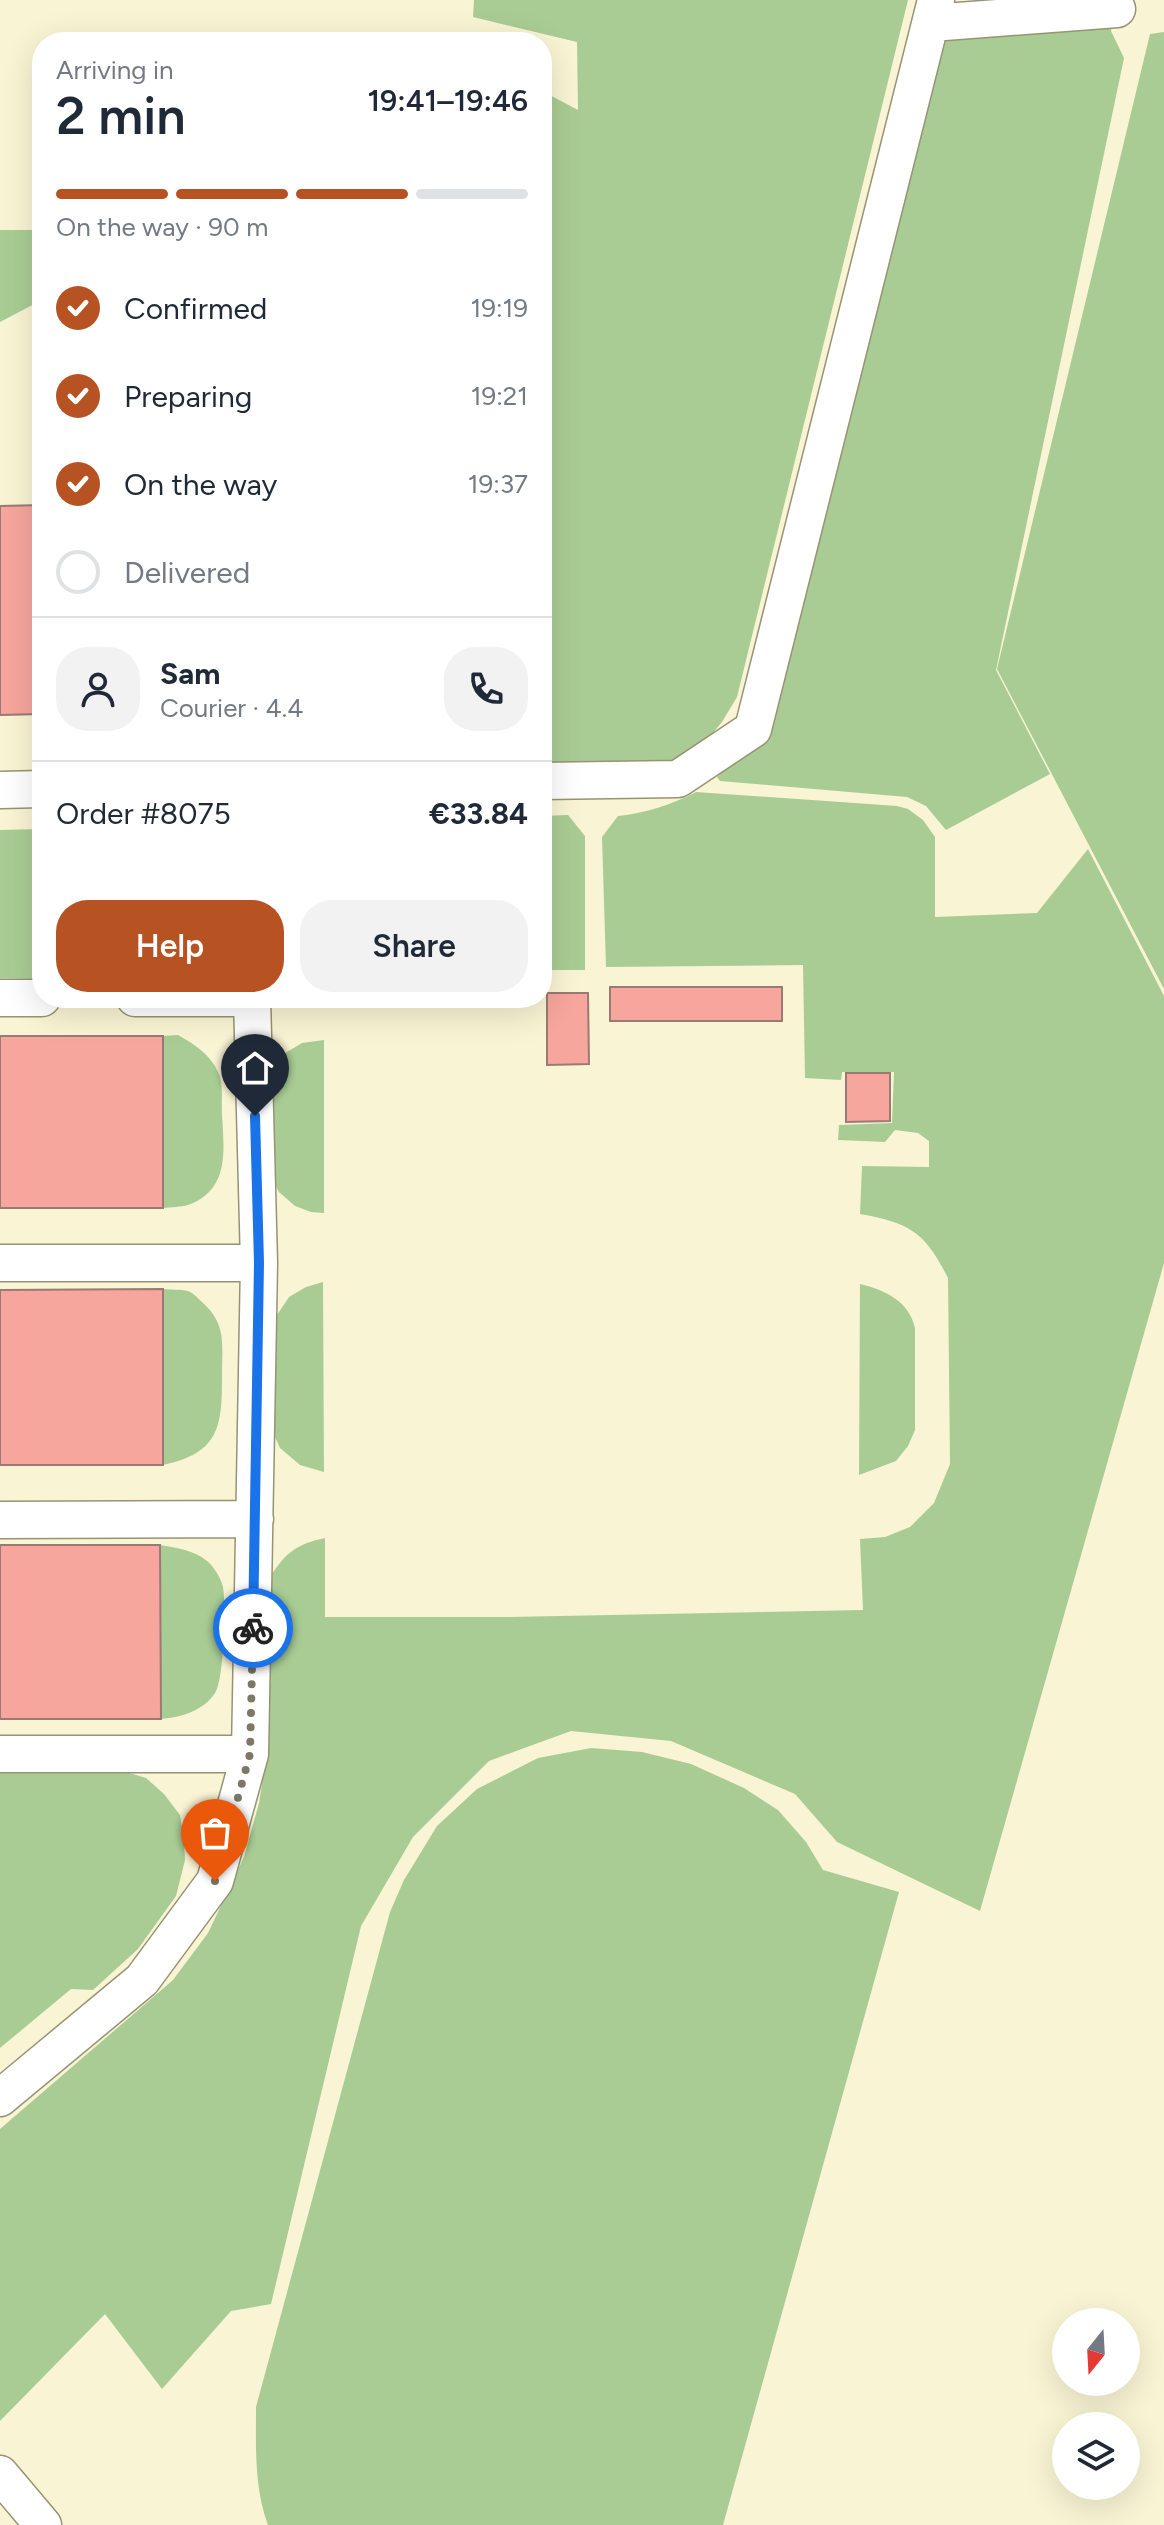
<!DOCTYPE html>
<meta charset="utf-8">
<style>
body{margin:0;font-family:Figtree,sans-serif;background:#f2f2f3;color:#1f2937;height:100vh;display:flex;flex-direction:column;font-size:30px;white-space:nowrap}
*{box-sizing:border-box;margin:0}
p{font-size:26px;color:#747a83}
.icon{flex:none;width:44px;height:44px;fill:none;stroke:currentColor;stroke-width:2;stroke-linecap:round;stroke-linejoin:round}
.map{position:relative;flex:1;overflow:hidden}
.sheet{position:absolute;left:32px;top:32px;width:520px;height:976px;display:flex;flex-direction:column;background:#fff;border-radius:32px;box-shadow:0 8px 32px #0002}
.sheet>*{flex:none}
.needle{width:52px;rotate:198deg}
.controls{position:absolute;left:1052px;top:2308px;display:grid;gap:16px}
.controls a{display:grid;place-items:center;width:88px;height:88px;border-radius:50%;background:#fff;box-shadow:0 8px 32px #0002;font-size:40px}
.pin{position:absolute;display:grid;place-items:center;width:68px;height:68px;color:#fff;margin:-82px -34px;border-radius:50% 50% 50% 0;rotate:-45deg;box-shadow:0 0 8px #0007}
.pin .icon{rotate:45deg}
.courier{position:absolute;display:grid;place-items:center;width:80px;height:80px;margin:-40px;border:6px solid #1a73e8;border-radius:50%;background:#fff;color:#222;box-shadow:0 2px 10px #0007}
.head em{font-style:normal;font-weight:600}
.head div{display:flex;flex-direction:column-reverse}
.head{display:flex;align-items:center;justify-content:space-between;height:136px;padding:0 24px}
h1{font-size:52px;font-weight:600;line-height:60px}
.bar{display:grid;grid-template-columns:repeat(4,1fr);gap:12px 8px;align-content:center;height:96px;padding:0 24px}
.bar i{height:10px;border-radius:6px;background:#e0e1e3}
.bar .current{background:#b75222}
.bar p{grid-column:span 4}
.line{display:flex;align-items:center;gap:20px;padding:0 24px;border-top:2px solid #e0e1e3}
.line div{flex:1}
.round{display:grid;place-items:center;flex:none;width:84px;height:84px;border-radius:32px;background:#f2f2f3}
ol{padding:0 24px;list-style:none}
li{display:flex;align-items:center;gap:24px;height:88px}
li p{margin-inline-start:auto}
li .icon{padding:8px;border-radius:50%;background:#b75222;color:#fff;stroke-width:4}
li:last-child{color:#747a83}
li i{width:44px;height:44px;border:4px solid #e0e1e3;border-radius:50%}
.cta{display:flex;gap:16px;margin-top:auto;padding:16px 24px}
.cta a{flex:1;height:92px;border-radius:32px;background:#b75222;color:#fff;font-size:32px;font-weight:600;line-height:92px;text-align:center}
.cta a+a{background:#f2f2f3;color:#1f2937}
.map>svg:first-child{display:block}
.green{fill:#a9cc94}
.building{fill:#f6a69c;stroke:#9b7975;stroke-width:2}
.lines{fill:none;stroke-linecap:round;stroke-linejoin:round}
.minor-casing{stroke:#979374;stroke-width:39}
.minor{stroke:#fff;stroke-width:36}
.done{stroke:#7c7865;stroke-width:8;stroke-dasharray:0 14.4}
.route{stroke:#1a73e8;stroke-width:10}
</style>
<div class="map">
<svg width="1164" height="2525" viewBox="0 0 1164 2525">
<rect width="100%" height="100%" fill="#f9f4d3"/>
<path class="green" d="M474,0H908L737,697L722,722L702,746L673,765L542,780V91L578,110L577,42L473,17Z
M1113,21L1111,31L1124,58L996,670L1050,774L946,830L926,806L907,797L720,781L717,777L751,743L943,43L958,34Z
M1164,32V989L997,669L1150,34Z
M0,230H42V300L0,322Z
M696,792L897,806L908,809L923,820L935,837V917L1037,913L1088,849L1164,996V1263L980,1911L837,1842L795,1794L671,1741L571,1731L489,1761L413,1837L361,1926L271,2304L231,2311L162,2389L105,2314L0,2421V2129L173,1980L208,1933L244,1857L259,1803L268,1745L270,1577C286,1552 297,1544 325,1538V1617H507L863,1610L860,1539L885,1537L910,1527L934,1503L950,1464L948,1278C925,1232 910,1223 860,1214L862,1166L929,1167V1141L918,1133L895,1130L885,1142L838,1140L839,1125L892,1123L894,1072H842L841,1080L805,1078L803,965L606,967L602,837L618,816C646,813 671,805 696,792Z
M568,815L585,836V970H542V816Z
M42,829V979L0,978V830Z
M178,1035C194,1044 210,1054 218,1072C224,1083 221,1102 222,1115C224,1150 230,1190 188,1205C181,1207 171,1207 163,1208V1036Z
M324,1040V1213L311,1212L295,1206L279,1192L269,1173L270,1075L282,1055L302,1043Z
M323,1282L324,1472L300,1465L280,1448L269,1424L271,1324L289,1297L306,1287Z
M860,1284C885,1290 909,1301 915,1328V1430L908,1446L896,1461L859,1475Z
M163,1289C171,1290 180,1289 188,1291C193,1293 198,1298 202,1302C227,1324 222,1345 222,1375C222,1426 220,1453 163,1465Z
M160,1545C177,1548 194,1550 207,1561C213,1565 222,1580 223,1587C226,1605 224,1680 215,1693C203,1711 182,1717 161,1719Z
M591,1748L642,1752L691,1764L744,1788L778,1810L806,1842L823,1870L899,1892L723,2525H268C254,2488 256,2446 256,2407L390,1912L404,1880L437,1826L477,1789L538,1758Z
M0,1771H123L146,1778L164,1794L180,1815L184,1840L185,1860L176,1896L138,1949L93,1990L71,1989L0,2048Z"/>
<path class="building" d="M42,505V714L0,715V506Z
M610,987H782V1021H610Z
M547,993H588L589,1064L547,1065Z
M0,1036H163V1208H0Z
M846,1073H890V1121L846,1122Z
M163,1289V1465H0V1290Z
M0,1545H160L161,1719H0Z"/>
<g class="lines">
<g class="minor-casing">
<path id="minor" d="M931,23L1117,9
M542,781L678,779L753,729L936,0
M0,790L42,789
M0,998H42
M0,1263H259
M0,1520L255,1519
M0,1754H250
M0,2098L142,1980L215,1881L250,1754L259,1263L252,998H135
M0,2474L43,2525"/>
</g>
<use href="#minor" class="minor"/>
</g>
<g class="lines">
<path class="done" d="M215,1881L250,1754L253,1628"/>
<path class="route" d="M253,1628L259,1263L255,1116"/>
</g>
</svg>
<div class="controls">
<a><svg class="needle" viewBox="-14 -14 28 28"><path d="M0-13l5 13h-10z" fill="#e53935"/><path d="M0 13l5-13h-10z" fill="#747a83"/></svg></a>
<a><svg class="icon" aria-label="layers" viewBox="0 0 24 24"><path d="M12 4l9 5-9 5-9-5zM3 14l9 5 9-5"/></svg></a>
</div>
<div class="pin" style="left:215px;top:1881px;background:#ea580c"><svg class="icon" aria-label="bag" viewBox="0 0 24 24"><path d="M5 8h14l-1 12H6zM9 8a3 3 0 0 1 6 0"/></svg></div>
<div class="pin" style="left:255px;top:1116px;background:#1f2937"><svg class="icon" aria-label="home" viewBox="0 0 24 24"><path d="M3 11l9-7 9 7M6 9v11h12V9"/></svg></div>
<div class="courier" style="left:253px;top:1628px"><svg class="icon" aria-label="bike" viewBox="0 0 24 24"><circle cx="6" cy="16" r="4"/><circle cx="18" cy="16" r="4"/><path d="M6 16l4-8h5l3 8M10 8l3 8H6M13 5h3"/></svg></div>
<section class="sheet">
<div class="head"><div><h1>2 min</h1><p>Arriving in</p></div><em>19:41–19:46</em></div>
<div class="bar"><i class="current"></i><i class="current"></i><i class="current"></i><i></i><p>On the way · 90 m</p></div>
<ol>
<li><svg class="icon" aria-label="check" viewBox="0 0 24 24"><path d="M5 12l5 5 9-10"/></svg>Confirmed<p>19:19</p></li>
<li><svg class="icon" aria-label="check" viewBox="0 0 24 24"><path d="M5 12l5 5 9-10"/></svg>Preparing<p>19:21</p></li>
<li><svg class="icon" aria-label="check" viewBox="0 0 24 24"><path d="M5 12l5 5 9-10"/></svg>On the way<p>19:37</p></li>
<li><i></i>Delivered</li>
</ol>
<div class="line" style="height:144px"><a class="round"><svg class="icon" aria-label="person" viewBox="0 0 24 24"><circle cx="12" cy="8" r="4"/><path d="M4 21q1-7 8-7t8 7"/></svg></a><div><b>Sam</b><p>Courier · 4.4</p></div><a class="round"><svg class="icon" aria-label="phone" viewBox="0 0 24 24"><path d="M5 4h4l2 5-3 2q2 4 5 5l2-3 5 2v4C11 20 4 13 5 4z"/></svg></a></div>
<div class="line" style="height:104px"><div>Order #8075</div><b>€33.84</b></div>
<div class="cta"><a>Help</a><a>Share</a></div>
</section>
</div>
